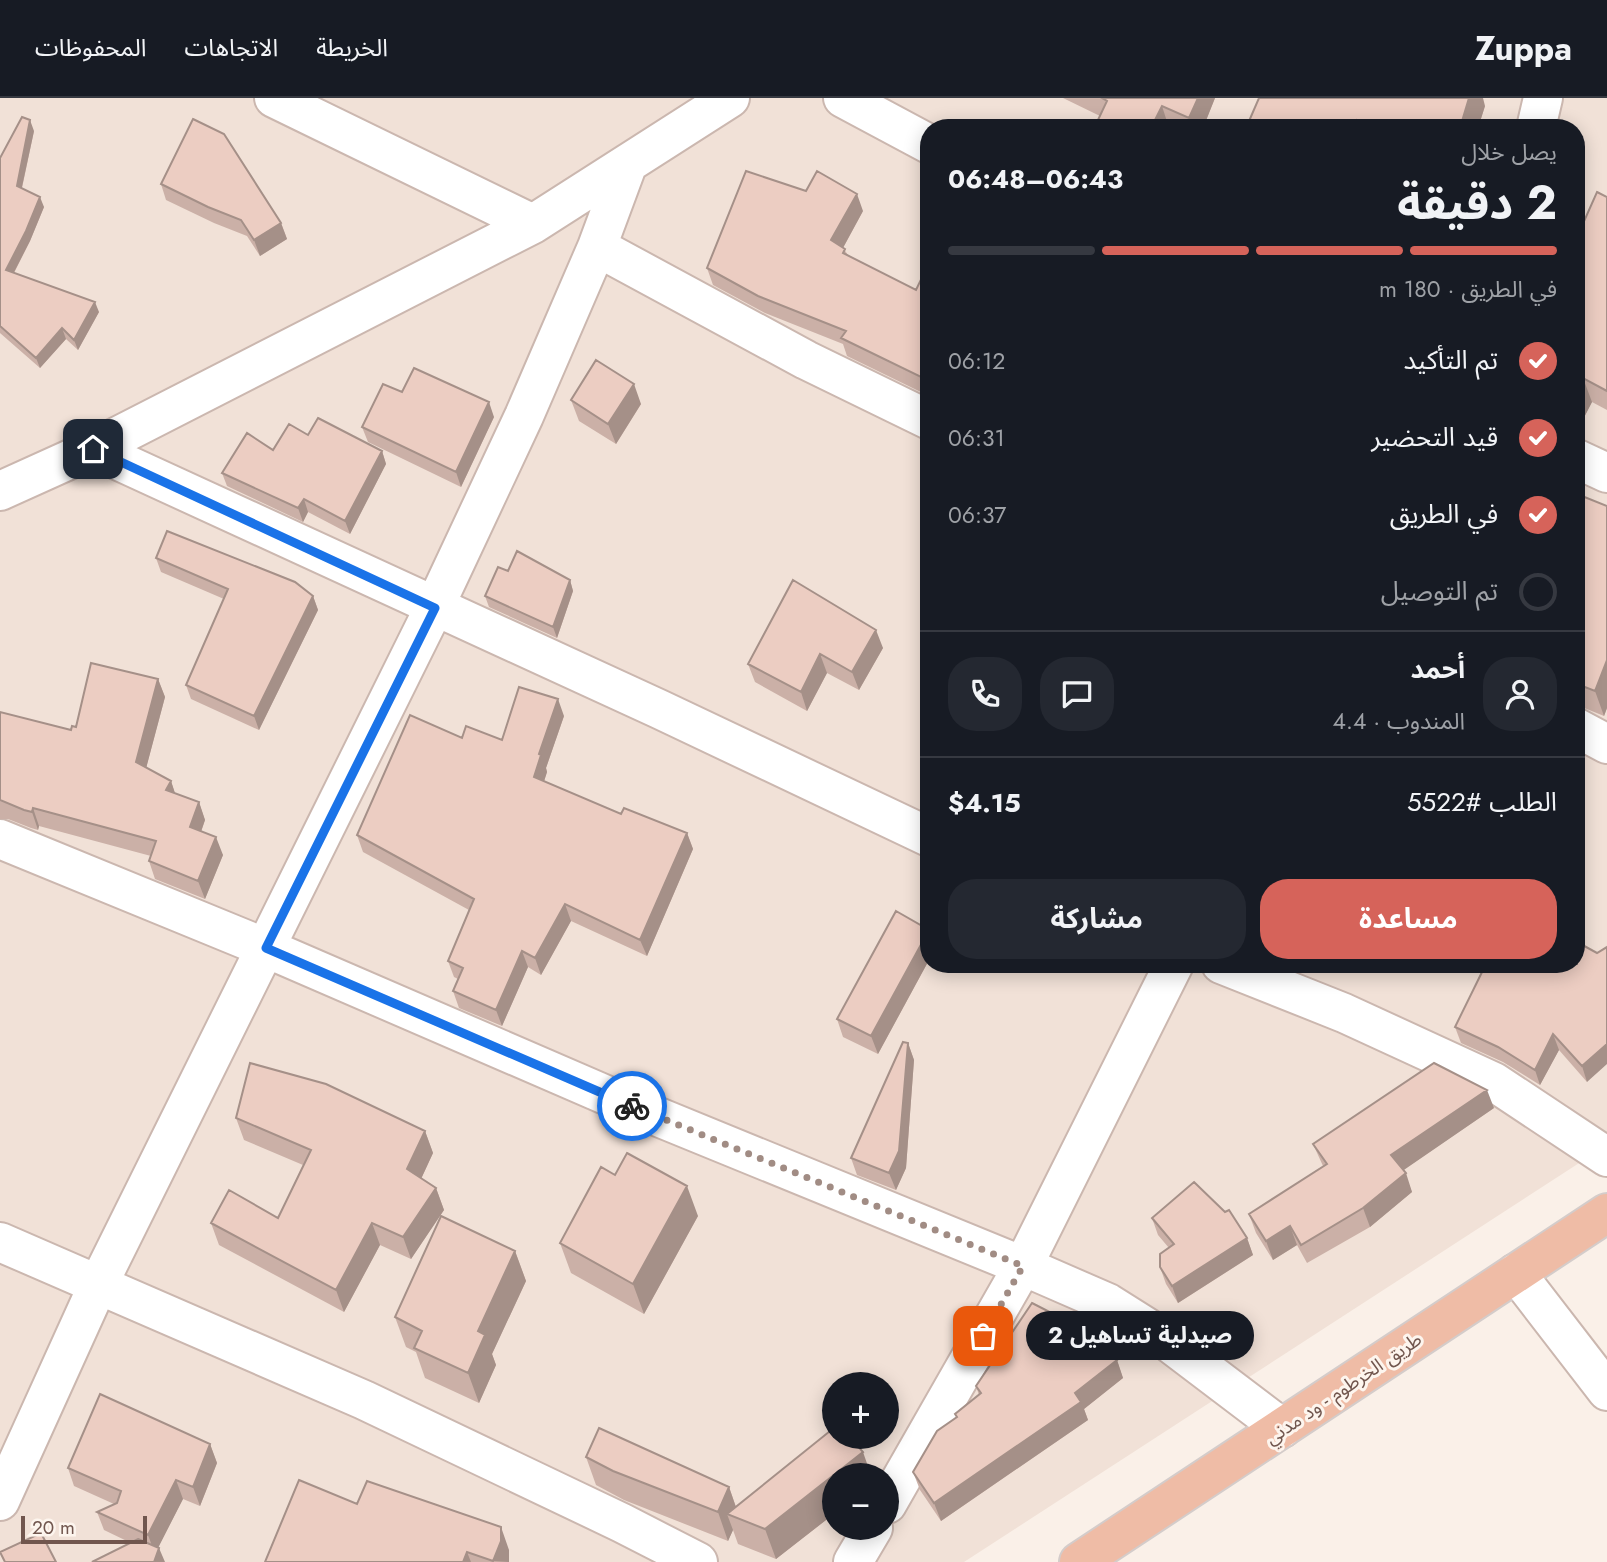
<!DOCTYPE html>
<html lang="ar">
<meta charset="utf-8">
<style>
body{margin:0;font-family:Jost,"Noto Sans Arabic",sans-serif;background:#242831;color:#f1f3f6;direction:rtl;height:100vh;display:flex;flex-direction:column;font-size:26px;white-space:nowrap}
*{box-sizing:border-box;margin:0}
p{font-size:23px;color:#9ea1a6}
.icon{flex:none;width:38px;height:38px;fill:none;stroke:currentColor;stroke-width:2;stroke-linecap:round;stroke-linejoin:round}
.map{position:relative;flex:1;overflow:hidden;direction:ltr}
.panel{position:absolute;left:920px;top:21px;width:665px;height:854px;display:flex;flex-direction:column;background:#171b24;border-radius:28px;box-shadow:0 4px 18px #0003;direction:rtl}
.panel>*{flex:none}
.tools{position:absolute;left:822px;top:1274px;display:grid;gap:14px}
.tools a{display:grid;place-items:center;width:77px;height:77px;border-radius:50%;background:#171b24;box-shadow:0 4px 18px #0003;font-size:35px}
.scale{position:absolute;left:21px;bottom:18px;width:126px;box-sizing:border-box;padding-left:7px;border:4px solid #71564e;border-top:0;font-size:19px;line-height:24px;white-space:nowrap;color:#71564e;-webkit-text-stroke:5px #fdf5ee;paint-order:stroke}
.pin{position:absolute;display:grid;place-items:center;width:60px;height:60px;color:#fff;margin:-30px;border-radius:14px;box-shadow:0 4px 10px #0006}
.courier{position:absolute;display:grid;place-items:center;width:70px;height:70px;margin:-35px;border:5px solid #1a73e8;border-radius:50%;background:#fff;color:#222;box-shadow:0 2px 9px #0007}
.bubble{position:absolute;height:49px;border-radius:24px;background:#171b24;box-shadow:0 4px 18px #0003;font-size:23px;font-weight:700;line-height:49px;text-align:center;direction:rtl}
.headline em{font-style:normal;font-weight:700}
.headline div{display:flex;flex-direction:column-reverse}
.headline{display:flex;align-items:center;justify-content:space-between;height:119px;padding:0 28px}
h1{font-size:46px;font-weight:700;line-height:52px}
.bar{display:grid;grid-template-columns:repeat(4,1fr);gap:10px 7px;align-content:center;height:84px;padding:0 28px}
.bar i{height:9px;border-radius:5px;background:#363941}
.bar .active{background:#d6635a}
.bar p{grid-column:span 4}
.line{display:flex;align-items:center;gap:18px;padding:0 28px;border-top:2px solid #363941}
.line div{flex:1}
.round{display:grid;place-items:center;flex:none;width:74px;height:74px;border-radius:28px;background:#242831}
ol{padding:0 28px;list-style:none}
li{display:flex;align-items:center;gap:21px;height:77px}
li p{margin-inline-start:auto}
li .icon{padding:7px;border-radius:50%;background:#d6635a;color:#fff;stroke-width:4}
li:last-child{color:#9ea1a6}
li i{width:38px;height:38px;border:4px solid #363941;border-radius:50%}
.cta{display:flex;gap:14px;margin-top:auto;padding:14px 28px}
.cta a{flex:1;height:80px;border-radius:28px;background:#d6635a;color:#fff;font-size:28px;font-weight:700;line-height:80px;text-align:center}
.cta a+a{background:#242831;color:#f1f3f6}
header{display:flex;align-items:center;gap:42px;box-sizing:border-box;height:98px;padding:0 35px;background:#171b24;border-bottom:2px solid #363941}
header strong{font-size:33px}
nav{display:flex;gap:38px;margin-inline-start:auto;font-size:24px}
.map>svg:first-child{display:block}
.residential{fill:#f1e1d7;fill-rule:evenodd}
.lines{fill:none;stroke-linecap:round;stroke-linejoin:round}
.minor-casing{stroke:#cbb7af;stroke-width:42}
.trunk-casing{stroke:#d4ccca;stroke-width:42}
.minor{stroke:#fff;stroke-width:38}
.trunk{stroke:#efbca6;stroke-width:38}
.wall{fill:#cbb0a7}
.shaded-wall{fill:#a59088}
.building{fill:#eccdc2;stroke:#a59088;stroke-width:2}
.done{stroke:#a18c84;stroke-width:7;stroke-dasharray:0 12.6}
.route{stroke:#1a73e8;stroke-width:9}
.labels{text-anchor:middle;stroke-width:6;stroke-linejoin:round;paint-order:stroke}
.street-label{font-size:19px;fill:#71564e;stroke:#fdf5ee}
</style>
<header>
<strong>Zuppa</strong>
<nav><a>الخريطة</a><a>الاتجاهات</a><a>المحفوظات</a></nav>
</header>
<div class="map">
<svg width="1607" height="1464" viewBox="0 0 1607 1464">
<rect width="100%" height="100%" fill="#faf0e8"/>
<path class="residential" d="M0,0H1607V1047L964,1464H0ZM929,30H1577V866H929ZM835,1286H887V1339H835ZM835,1377H887V1430H835Z"/>
<g class="lines">
<g class="minor-casing">
<path id="minor" d="M274,0L533,126
M843,0L929,46
M1536,30L1543,0
M597,149L806,262L929,322
M93,351L659,611L929,739
M1577,361L1607,375
M0,393L93,351L533,126L730,0
M1577,630L1607,646
M0,741L266,850L629,1007L1023,1168L1108,1205L1162,1239L1282,1330
M1221,866L1344,915L1494,984L1607,1059
M0,1144L364,1302L622,1425L698,1464
M1516,1175L1607,1293
M0,1403L98,1187L434,510L524,318L597,149L627,68
M887,1406L1023,1168L1174,866
M853,1464L873,1430"/>
</g>
<g class="trunk-casing">
<path id="trunk" d="M1079,1464L1607,1115"/>
</g>
<use href="#minor" class="minor"/>
<use href="#trunk" class="trunk"/>
</g>
<path class="wall" d="M1063,0H1215L1203,30H1099L1097,24L1100,18Z
M1485,8L1478,30H1246Z
M34,33L22,90L44,109L30,143L14,175L99,214L78,252L66,241L40,270L0,235V60Z
M161,86L281,125L287,141L260,158L247,138L214,125L166,102Z
M1607,99V312L1592,304L1577,333V139Z
M863,113L843,150L848,157L916,192L927,297L847,258L843,246L765,215L713,187L707,170Z
M402,294L494,319L461,389L368,344L362,329Z
M571,302L641,306L616,346L579,323Z
M308,337L382,353L386,366L350,436L308,414L303,424L227,388L222,375Z
M1577,396L1607,408V610L1604,618L1577,607Z
M156,460L313,498L318,512L259,632L191,601L186,587L224,501L161,474Z
M508,473L570,482L573,493L557,540L489,509L485,498Z
M793,482L883,550L859,592L827,575L807,613L755,584L748,566Z
M158,581L165,599L146,670L171,683L175,696L199,704L205,722L201,734L223,757L205,801L155,781L149,763L151,758L39,728L38,732L31,730L8,721H0V614L71,632Z
M564,618L546,670L547,674L544,683L621,716L687,735L693,751L647,858L571,823L541,877L528,869L502,928L459,910L453,893L458,881L454,879L448,863L469,812L363,754L357,737L462,640L502,642Z
M929,831V862L878,956L843,939L837,921Z
M1597,855L1587,984L1559,952L1540,987L1503,964L1461,945L1455,929L1482,873L1480,867L1561,866Z
M908,945L914,962L906,1070L896,1092L857,1077L851,1060Z
M1494,1010L1403,1072L1412,1094L1370,1129L1307,1165L1297,1147L1273,1162L1256,1135L1249,1116L1323,1068L1313,1046Z
M236,1020L425,1033L433,1055L421,1081L436,1090L444,1112L411,1161L380,1147L344,1214L219,1147L211,1125L278,1120L303,1067L244,1042Z
M615,1077L698,1118L644,1216L571,1175L560,1145Z
M1225,1114L1247,1140L1253,1157L1178,1205L1166,1186L1160,1169L1169,1150L1158,1137L1152,1120Z
M515,1153L526,1183L492,1256L496,1267L479,1305L425,1280L416,1254L406,1249L395,1219Z
M1117,1262L1123,1280L1084,1311L1088,1322L941,1423L920,1392L913,1374L956,1319L955,1316L979,1297L976,1288Z
M210,1346L217,1365L200,1408L183,1401L158,1449L131,1445L104,1432L97,1414L114,1406L74,1388L68,1370Z
M586,1359L729,1389L736,1409L835,1377V1415L776,1461L738,1446L733,1432L728,1443L624,1402L596,1387Z
M357,1406L509,1452V1464H265Z"/>
<path class="shaded-wall" d="M1198,0H1215L1203,30H1193L1189,20Z
M1469,0H1483L1485,8L1478,30H1460Z
M1162,8L1169,30H1151Z
M30,22L34,33L20,98L17,88Z
M1357,22L1360,30H1355Z
M857,96L863,113L838,159L831,142Z
M40,99L44,109L30,143L10,182L6,172Z
M281,125L287,141L260,158L254,142Z
M95,204L99,214L78,252L74,242Z
M62,230L66,241L40,270L36,260Z
M929,262V292L927,297L921,279Z
M1583,280L1592,304L1577,333V292Z
M634,286L641,306L616,346L608,326Z
M489,304L494,319L461,389L456,374Z
M382,353L386,366L350,436L345,423Z
M304,401L308,414L303,424L298,410Z
M570,482L573,493L557,540L553,529Z
M313,498L318,512L259,632L254,618Z
M876,532L883,550L859,592L852,574Z
M820,556L827,575L807,613L801,594Z
M1607,562V610L1604,618L1595,593Z
M158,581L165,599L143,682L136,664Z
M558,601L564,618L546,670L547,674L540,696L534,679L539,656Z
M171,683L177,701L166,692Z
M199,704L205,722L196,748L190,729Z
M33,710L39,728L38,732L32,714Z
M687,735L693,751L647,858L640,842Z
M216,739L223,757L205,801L198,783Z
M565,806L571,823L541,877L535,860Z
M929,832V862L878,956L871,938Z
M522,853L528,869L502,928L496,912Z
M1553,936L1559,952L1540,987L1535,972Z
M908,945L914,962L906,1070L896,1092L889,1075Z
M1607,946V966L1587,984L1582,968Z
M1487,992L1494,1010L1398,1076L1391,1057Z
M425,1033L433,1055L415,1094L407,1071Z
M1406,1075L1412,1094L1370,1129L1363,1110Z
M687,1088L698,1118L644,1216L633,1186Z
M436,1090L444,1112L411,1161L403,1139Z
M372,1125L380,1147L344,1214L336,1192Z
M1290,1128L1297,1147L1273,1162L1266,1143Z
M1247,1140L1253,1157L1178,1205L1172,1188Z
M515,1153L526,1183L492,1256L496,1267L479,1305L468,1275L478,1233Z
M1117,1262L1123,1280L1084,1311L1088,1322L941,1423L934,1405Z
M210,1346L217,1365L200,1408L193,1389Z
M863,1354L871,1377H835V1415L776,1461L765,1431Z
M176,1382L183,1401L155,1456L148,1437Z
M729,1389L739,1418L727,1416L733,1432L728,1443L718,1414Z
M501,1429L509,1452V1464L493,1463Z
M159,1450L165,1464H154Z
M467,1454L471,1464H463Z"/>
<path class="building" d="M1102,0H1198L1189,20L1162,8L1151,30H1109L1097,24L1107,3Z
M1259,0H1469L1460,30H1382L1357,22L1355,30H1246Z
M22,19L30,22L17,88L40,99L26,133L6,172L95,204L74,242L62,230L36,260L0,228V60Z
M193,21L224,36L281,125L254,142L241,122L208,109L161,86Z
M746,73L806,93L817,73L857,96L831,142L845,151L843,155L916,192L929,165V262L921,279L841,240L846,233L758,198L707,170Z
M1597,94L1607,99V293L1583,280L1577,292V139Z
M596,262L634,286L608,326L571,302Z
M414,270L489,304L456,374L362,329L383,286L402,294Z
M318,320L382,353L345,423L304,401L298,410L222,375L247,335L273,352L289,326L308,337Z
M1577,396L1607,408V562L1595,593L1577,586Z
M167,433L295,484L313,498L254,618L186,587L228,491L156,460Z
M517,453L570,482L553,529L485,498L498,469L508,473Z
M793,482L876,532L852,574L820,556L801,594L748,566Z
M91,565L158,581L136,664L171,683L166,692L199,704L190,729L216,739L198,783L149,763L156,743L33,710L32,714L24,712L0,702V614L71,632L72,628L76,629Z
M519,589L558,601L539,656L541,657L534,679L621,716L624,710L687,735L640,842L565,806L535,860L522,853L496,912L453,893L463,870L448,863L474,801L357,737L410,617L462,640L466,628L502,642Z
M896,813L929,832L871,938L837,921Z
M1577,844L1597,855L1607,849V946L1582,968L1553,936L1535,972L1498,949L1455,929L1484,870L1481,866H1577Z
M903,944L908,945L899,1053L889,1075L851,1060Z
M250,965L326,986L425,1033L407,1071L436,1090L403,1139L372,1125L336,1192L211,1125L229,1092L278,1120L311,1052L236,1020Z
M1434,965L1487,992L1391,1057L1406,1075L1363,1110L1301,1147L1290,1128L1266,1143L1249,1116L1327,1066L1313,1046Z
M627,1055L687,1088L633,1186L560,1145L601,1069L615,1077Z
M1194,1084L1225,1114L1229,1112L1247,1140L1172,1188L1160,1169V1156L1174,1146L1152,1120Z
M441,1118L515,1153L478,1233L485,1237L468,1275L414,1250L422,1233L395,1219Z
M1032,1205L1069,1224L1072,1219L1091,1225L1117,1262L1075,1295L1081,1304L934,1405L913,1374L937,1333L957,1319L955,1316L981,1295L976,1288Z
M100,1296L210,1346L193,1389L176,1382L148,1437L97,1414L117,1405L121,1393L68,1370Z
M835,1329V1339H850L863,1354L765,1431L727,1416Z
M599,1330L729,1389L718,1414L613,1373L586,1359Z
M299,1382L357,1406L367,1383L501,1429V1443L493,1463L467,1454L463,1464H265Z
M41,1435L56,1464H5L0,1454Z
M138,1441L159,1450L154,1464H92Z"/>
<g class="lines">
<path class="done" d="M632,1008L1023,1168L983,1238"/>
<path class="route" d="M93,351L435,510L266,850L632,1008"/>
</g>
<g class="labels">
<g class="street-label">
<text transform="translate(1343 1290) rotate(-34)" y="7">طريق الخرطوم - ود مدني</text>
</g>
</g>
</svg>
<div class="tools">
<a>+</a>
<a>−</a>
</div>
<div class="scale">20 m</div>
<div class="pin" style="left:983px;top:1238px;background:#ea580c"><svg class="icon" aria-label="bag" viewBox="0 0 24 24"><path d="M5 8h14l-1 12H6zM9 8a3 3 0 0 1 6 0"/></svg></div>
<div class="pin" style="left:93px;top:351px;background:#1f2937"><svg class="icon" aria-label="home" viewBox="0 0 24 24"><path d="M3 11l9-7 9 7M6 9v11h12V9"/></svg></div>
<div class="courier" style="left:632px;top:1008px"><svg class="icon" aria-label="bike" viewBox="0 0 24 24"><circle cx="6" cy="16" r="4"/><circle cx="18" cy="16" r="4"/><path d="M6 16l4-8h5l3 8M10 8l3 8H6M13 5h3"/></svg></div>
<div class="bubble" style="left:1026px;top:1213px;width:228px">صيدلية تساهيل 2</div>
<section class="panel">
<div class="headline"><div><h1>2 دقيقة</h1><p>يصل خلال</p></div><em>06:43–06:48</em></div>
<div class="bar"><i class="active"></i><i class="active"></i><i class="active"></i><i></i><p>في الطريق · 180 m</p></div>
<ol>
<li><svg class="icon" aria-label="check" viewBox="0 0 24 24"><path d="M5 12l5 5 9-10"/></svg>تم التأكيد<p>06:12</p></li>
<li><svg class="icon" aria-label="check" viewBox="0 0 24 24"><path d="M5 12l5 5 9-10"/></svg>قيد التحضير<p>06:31</p></li>
<li><svg class="icon" aria-label="check" viewBox="0 0 24 24"><path d="M5 12l5 5 9-10"/></svg>في الطريق<p>06:37</p></li>
<li><i></i>تم التوصيل</li>
</ol>
<div class="line" style="height:126px"><a class="round"><svg class="icon" aria-label="person" viewBox="0 0 24 24"><circle cx="12" cy="8" r="4"/><path d="M4 21q1-7 8-7t8 7"/></svg></a><div><b>أحمد</b><p>المندوب · 4.4</p></div><a class="round"><svg class="icon" aria-label="chat" viewBox="0 0 24 24"><path d="M4 5h16v11H9l-5 4z"/></svg></a><a class="round"><svg class="icon" aria-label="phone" viewBox="0 0 24 24"><path d="M5 4h4l2 5-3 2q2 4 5 5l2-3 5 2v4C11 20 4 13 5 4z"/></svg></a></div>
<div class="line" style="height:91px"><div>الطلب #5522</div><b>$4.15</b></div>
<div class="cta"><a>مساعدة</a><a>مشاركة</a></div>
</section>
</div>
